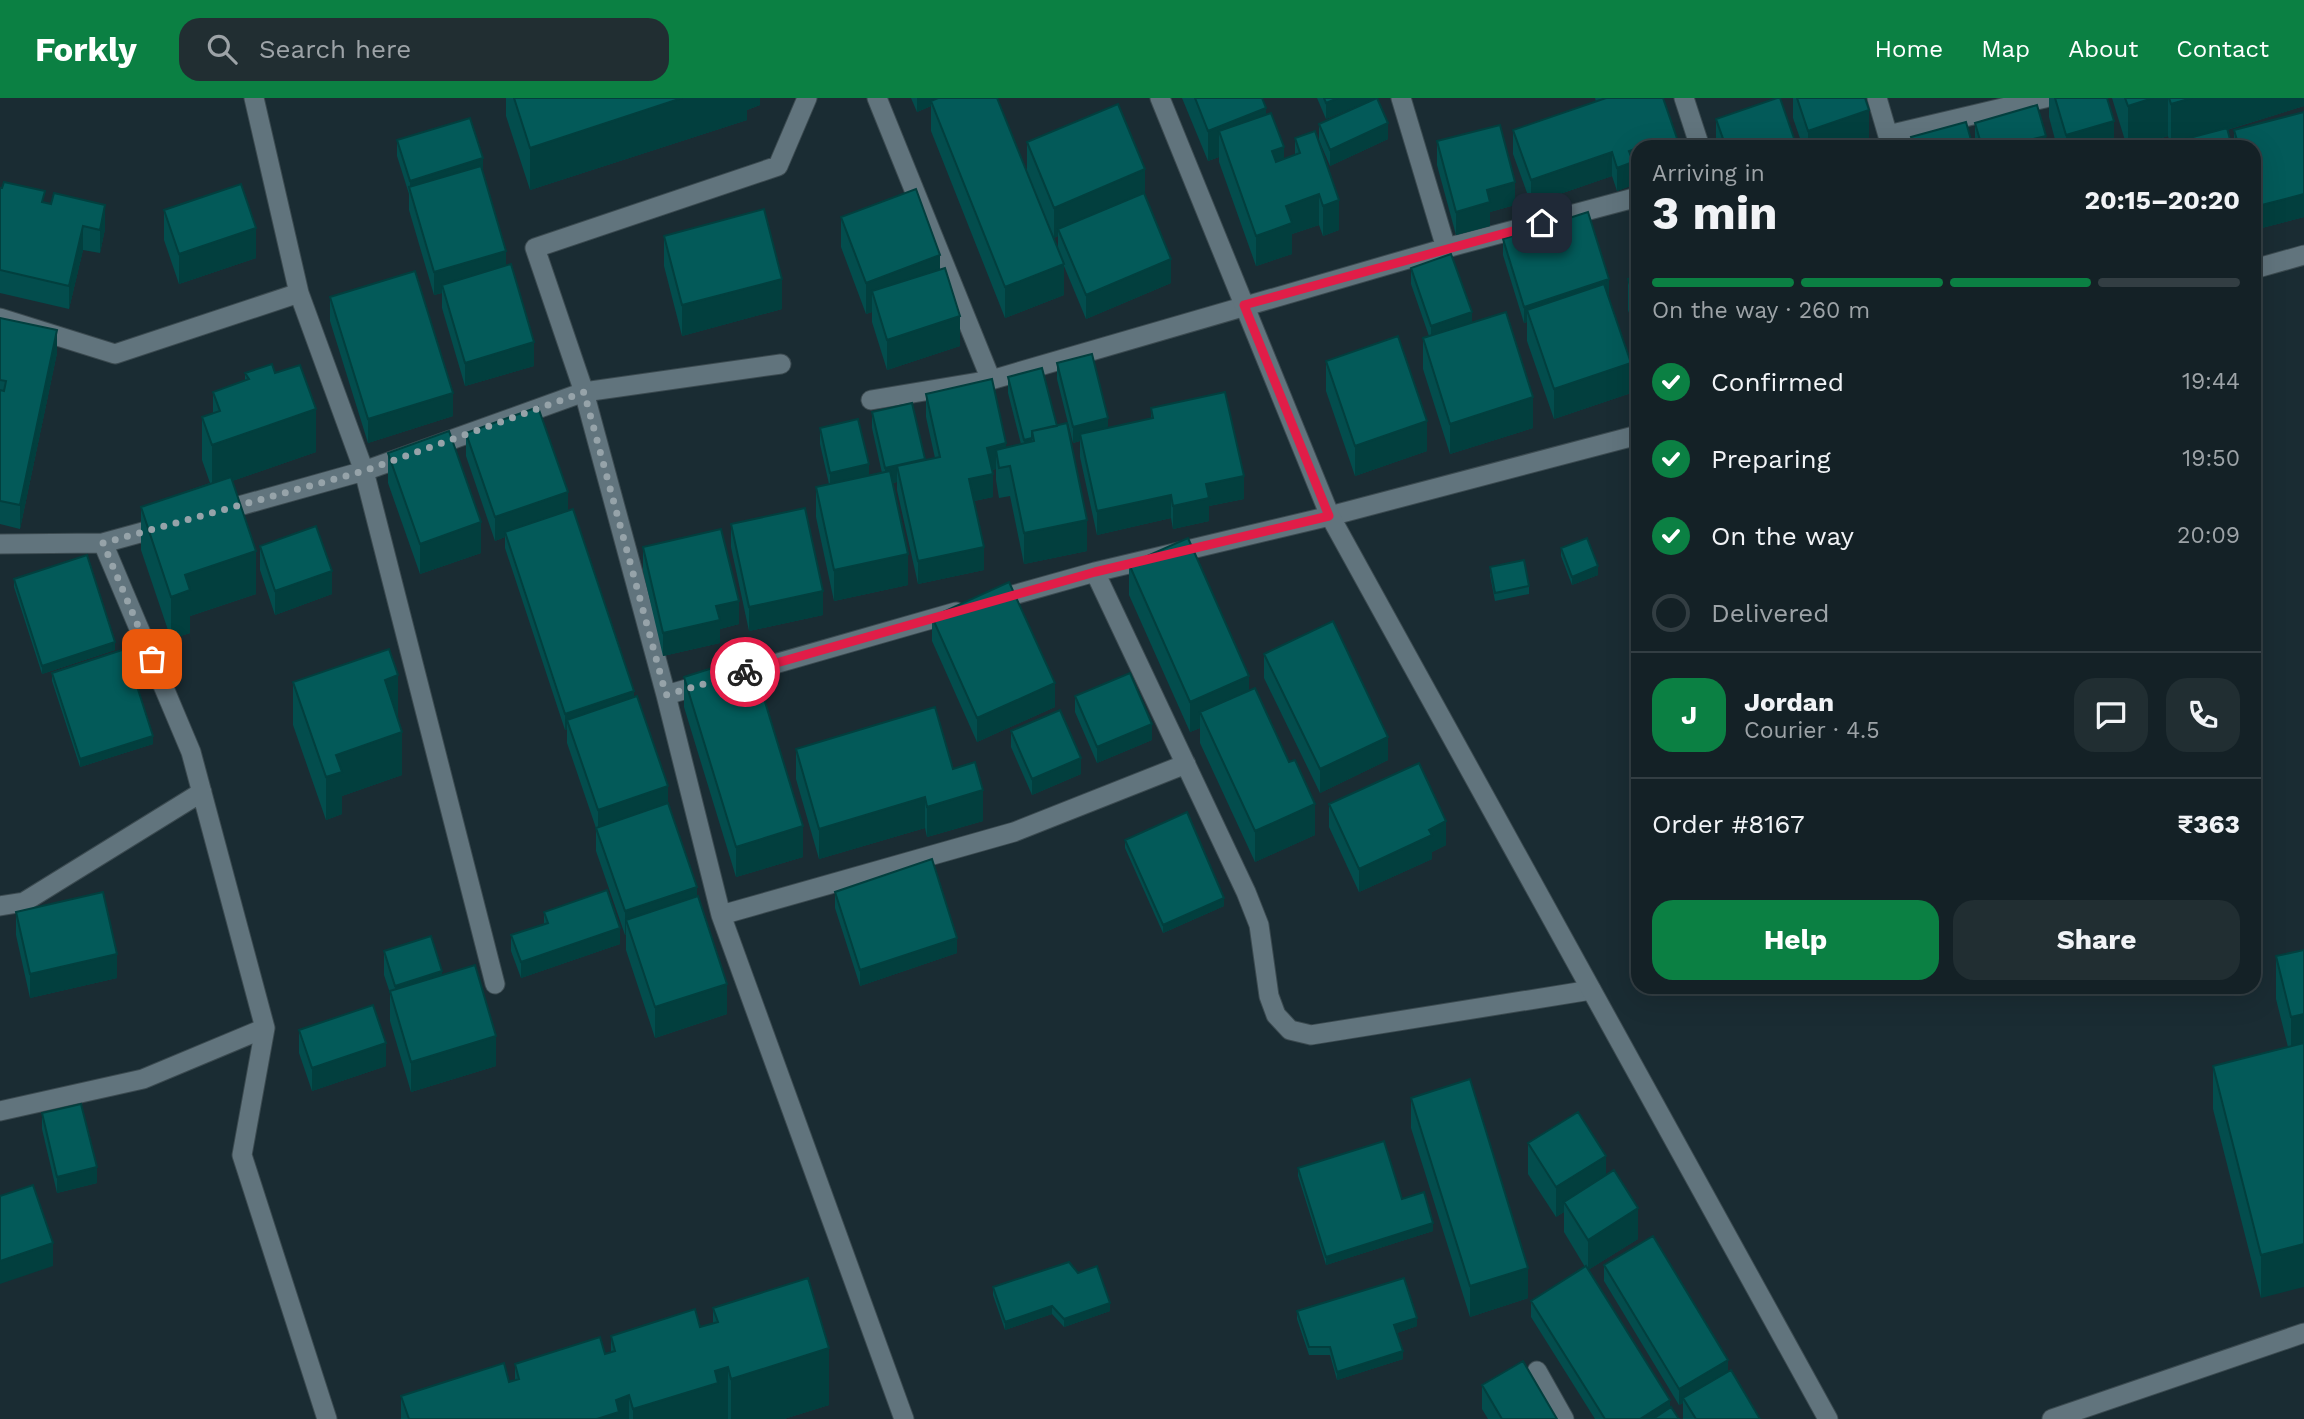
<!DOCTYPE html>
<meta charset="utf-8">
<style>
body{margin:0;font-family:"Work Sans",sans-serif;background:#212e32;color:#f1f3f6;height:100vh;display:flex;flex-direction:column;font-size:26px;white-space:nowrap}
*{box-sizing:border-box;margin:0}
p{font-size:23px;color:#9da3a7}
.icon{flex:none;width:38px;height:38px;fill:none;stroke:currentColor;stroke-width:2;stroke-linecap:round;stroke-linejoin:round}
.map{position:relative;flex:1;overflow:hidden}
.panel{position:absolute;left:1631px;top:42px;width:630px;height:854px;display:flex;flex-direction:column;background:#142126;border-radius:21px;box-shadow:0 7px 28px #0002,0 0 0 2px #333e43}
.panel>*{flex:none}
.pin{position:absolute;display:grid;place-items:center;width:60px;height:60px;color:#fff;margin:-30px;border-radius:14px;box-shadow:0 4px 10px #0006}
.courier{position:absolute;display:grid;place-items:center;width:70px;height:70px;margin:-35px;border:5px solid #e11d48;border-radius:50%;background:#fff;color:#222;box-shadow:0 2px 9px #0007}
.overview em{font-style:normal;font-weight:700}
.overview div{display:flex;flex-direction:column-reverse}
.overview{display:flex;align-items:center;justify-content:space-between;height:119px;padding:0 21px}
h1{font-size:46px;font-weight:700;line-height:52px}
.bar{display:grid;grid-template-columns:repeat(4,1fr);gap:10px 7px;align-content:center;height:84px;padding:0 21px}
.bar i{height:9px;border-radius:5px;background:#333e43}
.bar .current{background:#0b8043}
.bar p{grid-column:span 4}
.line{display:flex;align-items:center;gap:18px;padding:0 21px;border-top:2px solid #333e43}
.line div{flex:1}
.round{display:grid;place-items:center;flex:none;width:74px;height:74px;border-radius:21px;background:#212e32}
ol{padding:0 21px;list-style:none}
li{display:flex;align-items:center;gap:21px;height:77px}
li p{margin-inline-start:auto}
li .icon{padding:7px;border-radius:50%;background:#0b8043;color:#fff;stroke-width:4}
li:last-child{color:#9da3a7}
li i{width:38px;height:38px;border:4px solid #333e43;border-radius:50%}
.action{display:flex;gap:14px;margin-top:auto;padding:14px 21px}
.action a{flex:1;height:80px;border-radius:21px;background:#0b8043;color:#fff;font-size:28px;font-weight:700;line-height:80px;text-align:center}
.action a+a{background:#212e32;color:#f1f3f6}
header{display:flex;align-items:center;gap:42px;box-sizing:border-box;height:98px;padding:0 35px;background:#0b8043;color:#fff}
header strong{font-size:33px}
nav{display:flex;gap:38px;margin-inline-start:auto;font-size:24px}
.search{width:490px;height:63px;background:#212e32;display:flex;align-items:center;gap:18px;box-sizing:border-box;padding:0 24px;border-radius:21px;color:#9da3a7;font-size:26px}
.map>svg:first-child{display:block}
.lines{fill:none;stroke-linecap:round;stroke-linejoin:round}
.minor-casing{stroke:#3b4a50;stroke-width:21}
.tertiary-casing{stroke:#3b4a50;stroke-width:21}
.minor{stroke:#61747d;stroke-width:19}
.tertiary{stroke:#61747d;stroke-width:19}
.wall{fill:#034d4d;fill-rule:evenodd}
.shaded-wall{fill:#023f3e}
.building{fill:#035a59;stroke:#023f3e;stroke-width:2}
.done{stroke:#96a3a9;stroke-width:7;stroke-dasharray:0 12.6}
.route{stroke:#e11d48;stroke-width:9}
</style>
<header>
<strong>Forkly</strong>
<div class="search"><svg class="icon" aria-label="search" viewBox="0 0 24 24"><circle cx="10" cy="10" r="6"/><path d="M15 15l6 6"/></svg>Search here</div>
<nav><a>Home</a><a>Map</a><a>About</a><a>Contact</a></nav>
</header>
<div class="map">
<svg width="2304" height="1321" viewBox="0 0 2304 1321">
<rect width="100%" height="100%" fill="#1a2c33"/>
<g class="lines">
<g class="minor-casing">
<path id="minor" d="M254,0L299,195
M877,0L991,282L1446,150L1401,0
M1684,0L1700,49
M1877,0L1891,48
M1888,37L2045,0
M1446,150L1638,99
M2254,171L2304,157
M0,220L115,256L299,195L364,373L495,886
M781,266L584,294L535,150L778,68L807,0
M871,302L991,282
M214,415L364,373L584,294L666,597L721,817L904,1321
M103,445L191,654L265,930L242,1057L327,1321
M0,446L103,445L165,428
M1095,474L1246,794L1259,827L1269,898L1276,917L1290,932L1311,937L1591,892
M992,503L1095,474L1330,418L1638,337
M666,597L956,514
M0,808L24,804L202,694
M721,817L1014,734L1186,666
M0,1013L143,981L265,930
M1537,1273L1564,1321
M2052,1321L2304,1235"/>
</g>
<g class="tertiary-casing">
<path id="tertiary" d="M1160,0L1330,418L1828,1321"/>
</g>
<use href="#minor" class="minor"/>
<use href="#tertiary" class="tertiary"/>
</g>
<path class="wall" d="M506,0H760V7L747,12V22L530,92L506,18Z
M911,0H997L1027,75V44L1145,99L1171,185L1086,221L1064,168V197L1005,220L931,33V8L917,14ZM1027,76L1054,140L1058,138V153Z
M1182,0H1262L1266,17L1284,61L1295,57V40L1339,132L1323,138L1319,127L1292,136V156L1256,168L1219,64V59L1208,63Z
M1317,0H1376L1326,21Z
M1595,0H1663L1680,49H1638L1633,75V87L1617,93L1612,78L1531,106L1513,56V32L1596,4Z
M1793,0H1865L1869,42L1850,49H1803L1793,20Z
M2049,0H2107L2114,49H2057L2049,19Z
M2112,0H2304V8L2227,32L2170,45L2168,38L2134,49H2127Z
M2304,14V119L2254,132V49H2234V32Z
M1716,21L1796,49H1716Z
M1975,25L2046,49H1978L1975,41Z
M1319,26L1388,41L1330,68L1319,42Z
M397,42L483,73L506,168L534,268L465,288L442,210V195L434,197L409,112V96L397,58Z
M1437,43L1515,107L1490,114V128L1456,137L1437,67Z
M0,90L45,105L105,131L100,155L83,152L69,211L0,195Z
M164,112L256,160L179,186L164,142Z
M841,119L940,171L960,248L887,272L872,224V214L866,216L841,149Z
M664,138L782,211L682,238L664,168Z
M1503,141L1609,197L1608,198L1631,295L1554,321L1527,243V224L1524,225L1503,157Z
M1411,170L1472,225L1533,330L1450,356L1423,271V240L1429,238L1411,186Z
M1638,178V242L1628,212V181Z
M330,199L453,318L368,345L330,223Z
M0,220L57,255L20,431L0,426Z
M1326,263L1427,353L1355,378L1326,293Z
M1057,265L1108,330L1151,320V310L1244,401L1209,408V423L1173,431L1171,420L1097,437L1080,359V343L1073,345L1057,281Z
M245,275H275L316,354L232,383L256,496L190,518V535L171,541L141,452V409L210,385L202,362V319L213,315V294L245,283Z
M1008,279L1087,453L1024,466L1010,398L999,400L996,382V371L992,372L993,399L974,403L984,472L918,486L897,392V384L893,385L908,487L834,503L816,419V389L829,386L820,346V330L869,377L882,375L872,330V314L925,362L935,360L926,319V296L1006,349L1021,346L1008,295Z
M466,335L568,413L634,599L668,705L697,799L727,916L655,940L626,852V836L625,837L596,753V730L567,645V631L565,632L505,450V439L495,443L466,358Z
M388,355L481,455L420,476L388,385Z
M731,426L823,517L749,533L731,449Z
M260,448L332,496L275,517L260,472Z
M643,449L739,526L720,531V545L663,558L643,473Z
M1561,450L1598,477L1572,487L1561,458Z
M1129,466L1249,592L1289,664L1315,737L1255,764L1200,645V630L1190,634L1129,497Z
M1490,469L1529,488V496L1495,503L1490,477Z
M14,481L115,552L42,576L14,489Z
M932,519L1055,609L977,644L932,543Z
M1264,556L1388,662L1320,695L1264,580Z
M52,575L153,646L80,669L52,583Z
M684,579L803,759L736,779L684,609Z
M293,584L398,620L402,677L342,698V716L326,722L293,627Z
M1075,598L1152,642L1097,665L1075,614Z
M1011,633L1081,676L1032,697L1011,649Z
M796,651L953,671L983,723L927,739L925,730L819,761L796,681Z
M1329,706L1446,747L1432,754V761L1359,794L1329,729Z
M1125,742L1224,808L1163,835L1125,750Z
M835,794L957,855L860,888L835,810Z
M16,814L117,880L30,900L16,837Z
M544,814L620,846L521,880L511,853V837L544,826Z
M2304,852L2261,1200L2213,1011V968L2288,949L2276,901V858Z
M384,853L442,877L496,968L411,994L390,923V895L384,877Z
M299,932L386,968L312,993L299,955Z
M1411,1000L1528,1200L1470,1219L1411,1030Z
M42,1015L97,1085L57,1095L42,1031Z
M1528,1045L1606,1077L1638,1141L1588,1172L1670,1310L1679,1321H1595L1531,1219V1203L1585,1169L1564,1134V1114L1556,1119L1528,1076Z
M1298,1070L1402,1101L1433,1133L1326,1167L1298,1078Z
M1604,1167L1728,1274L1760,1321H1683V1305L1679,1307L1604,1183Z
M993,1189L1110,1213L1064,1229L1052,1216L1005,1232L993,1197Z
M713,1210L829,1307L784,1321H401V1298L515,1282V1266L605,1256L611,1254V1238L700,1229L713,1225Z
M1297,1213L1417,1228L1397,1235L1403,1261L1337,1282L1330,1257H1309L1297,1221Z
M1482,1287L1557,1321H1488L1482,1311Z"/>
<path class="shaded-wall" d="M682,0H760V7L747,12V22L530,92V50Z
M917,0H950L931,3V8L917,14Z
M1338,0H1376L1326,21V5Z
M2153,0H2168V38L2134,49H2128V8Z
M2192,0H2304V8L2171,49V6Z
M1266,10V40L1219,33V59L1208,63V33Z
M1869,12V42L1850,49H1808V33Z
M2114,23V49H2066V37Z
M1388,25V41L1330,68V52Z
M2046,38V49H2033V41Z
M1284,49V80L1272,84V53Z
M1638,50V74L1633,75V87L1617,93V70L1629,53Z
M1612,54V78L1531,106V82Z
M483,60V76L410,91V83Z
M1145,71V102L1058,131V138L1054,140V110Z
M1515,84V107L1490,114V128L1456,137V114L1487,92Z
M1319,96V127L1292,136V156L1256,168V138L1286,108Z
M2304,96V119L2254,132V109Z
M1339,102V132L1323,138V108Z
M105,107V131L100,155V132Z
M83,128V152L69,211V188Z
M256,130V160L179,186V156Z
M506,153V177L442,187V195L434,197V174Z
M940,157V188L872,193V214L866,216V185Z
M1171,161V185L1086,221V197Z
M1064,166V197L1005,220V189Z
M782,181V211L682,238V207Z
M1609,181V197L1531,223L1527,212V224L1524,225V209Z
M1472,214V230L1431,244V228Z
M960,218V248L887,272V242Z
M57,232V255L20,431V407Z
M534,244V268L465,288V265Z
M1631,265V295L1554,321V291Z
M453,295V318L368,345V321Z
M1533,299V330L1450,356V326Z
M316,311V354L212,390V347Z
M1108,320V336H1080V343L1073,345V329Z
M1427,323V353L1355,378V348Z
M1032,340V356L1024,358V342Z
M1006,345V369L996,352V371L987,373V350Z
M869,366V382L830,391V375Z
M897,368V384L885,386V370Z
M993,376V399L969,404V381Z
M1244,378V401L1209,408V423L1173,431V408L1206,386Z
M568,394V418L505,434V439L495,443V419Z
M1171,397V420L1097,437V413Z
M1087,422V453L1024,466V435Z
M481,424V455L420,476V446Z
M984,449V472L918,486V463Z
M256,453V496L190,518V535L171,541V499L185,477Z
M908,456V487L834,503V472Z
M1598,468V477L1572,487V479Z
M332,473V496L275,517V493Z
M823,493V517L749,533V509Z
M739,503V526L720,531V545L663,558V535L716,508Z
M115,544V552L42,576V568Z
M398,577V620L385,624V582Z
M1249,578V608L1200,614V630L1190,634V604Z
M1055,585V609L977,644V620Z
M634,593V609L567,622V631L565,632V616Z
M1152,626V642L1097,665V649Z
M402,634V677L342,698V716L326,722V679L336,657Z
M153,638V646L80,669V661Z
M1388,639V662L1320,695V671Z
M1081,660V676L1032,697V681Z
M668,688V711L598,735V712Z
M983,692V723L927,739V709Z
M925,699V730L819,761V731Z
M1315,706V737L1255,764V733Z
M1446,723V747L1432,754V761L1359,794V771L1429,732Z
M803,728V759L736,779V749Z
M697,789V812L626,822V836L625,837V813Z
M1224,800V808L1163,835V827Z
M620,830V846L521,880V864Z
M957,840V855L860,888V872Z
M117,856V880L30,900V876Z
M442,873V897L395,911V888Z
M727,886V916L655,940V909Z
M2304,916V959L2291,962V919Z
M496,938V968L411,994V964Z
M386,945V968L312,993V970Z
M1606,1058V1088L1564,1104V1114L1556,1119V1089Z
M97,1069V1085L57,1095V1079Z
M1638,1110V1141L1588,1172V1142Z
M1433,1125V1133L1326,1167V1159Z
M53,1145V1168L0,1186V1163Z
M2304,1146V1189L2261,1200V1157Z
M1528,1170V1200L1470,1219V1188Z
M1110,1205V1213L1064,1229V1221Z
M1052,1208V1216L1005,1232V1224Z
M1417,1220V1228L1394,1236V1227Z
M829,1250V1307L784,1321H731V1281Z
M1403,1253V1261L1337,1282V1274Z
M1728,1262V1277L1683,1300V1305L1679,1307V1291Z
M728,1269V1321H633V1311L715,1273Z
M629,1297V1321H597L616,1302Z
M1670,1302V1318L1665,1321H1640Z"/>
<path class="building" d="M514,0H682L530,50Z
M938,0H997L1064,166L1005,189L931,3Z
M1195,0H1262L1266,10L1208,33Z
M1324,0H1338L1326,5Z
M1377,0L1388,25L1330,52L1319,26Z
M1606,0H1663L1680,49H1647V47L1638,49V50L1629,53L1633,64L1617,70L1612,54L1531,82L1513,32Z
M1777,0H1780L1796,46L1787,49H1726L1716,21Z
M1797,0H1865L1869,12L1808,33Z
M2055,0H2107L2114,23L2066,37Z
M2125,0H2153L2128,8Z
M2169,0H2192L2171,6Z
M1118,6L1145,71L1054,110L1027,44Z
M2037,7L2046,38L2033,41L2035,49H1982L1975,25Z
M2304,14V96L2254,109V49H2239L2234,32Z
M1271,15L1284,49L1272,53L1276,64L1300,55L1295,40L1315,33L1339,102L1323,108L1319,96L1286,108L1292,125L1256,138L1219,33Z
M470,20L483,60L410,83L397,42Z
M1966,24L1973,49H1914L1911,39Z
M1500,27L1515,84L1487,92L1490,104L1456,114L1437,43Z
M2227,30L2232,49H2155Z
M481,68L506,153L434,174L409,89Z
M4,84L45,93L42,104L51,106L54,95L105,107L100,132L83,128L69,188L0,172V90H2Z
M241,86L256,130L179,156L164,112Z
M916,91L940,157L866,185L841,119Z
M1144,95L1171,161L1086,197L1058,131Z
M764,111L782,181L682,207L664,138Z
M1588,114L1609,181L1524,209L1503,141Z
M1451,156L1472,214L1431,228L1411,170Z
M511,166L534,244L465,265L442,187Z
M945,170L960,218L887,242L872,193Z
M415,173L453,295L368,321L330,199Z
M1638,178V211L1628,181Z
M1604,186L1631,265L1554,291L1527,212Z
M1506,214L1533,299L1450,326L1423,240Z
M0,220L57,232L20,407L0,403V292L4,293L6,283L0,282Z
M1398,238L1427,323L1355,348L1326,263Z
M1092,256L1108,320L1073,329L1057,265Z
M272,266L275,275L300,267L316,311L212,347L202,319L220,313L213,294L249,281L245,275Z
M1042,270L1057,328L1032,333V340L1024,342L1008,279Z
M992,281L1006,345L987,350L993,376L969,381L984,449L918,463L897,368L940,359L926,296Z
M1225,294L1244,378L1206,386L1209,400L1173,408L1171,397L1097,413L1080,336L1153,320L1151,310Z
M912,305L925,361L885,370L872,314Z
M538,309L568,394L495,419L466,335Z
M858,321L869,366L830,375L820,330Z
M1067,325L1087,422L1024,435L1010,368L999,370L996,352L1034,343L1032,333Z
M449,333L481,424L420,446L388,355Z
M890,373L908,456L834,472L816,389Z
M231,379L256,453L185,477L190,492L171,499L141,409Z
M805,410L823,493L749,509L731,426Z
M573,411L634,593L565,616L505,434Z
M316,428L332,473L275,493L260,448Z
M721,431L739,503L716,508L720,522L663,535L643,449Z
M1188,440L1249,578L1190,604L1129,466Z
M1587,440L1598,468L1572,479L1561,450Z
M87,457L115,544L42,568L14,481Z
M1524,462L1529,488L1495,495L1490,469Z
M1009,484L1055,585L977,620L932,519Z
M1333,523L1388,639L1320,671L1264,556Z
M125,551L153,638L80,661L52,575Z
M389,551L398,577L385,582L402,634L336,657L342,674L326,679L293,584Z
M751,558L803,728L736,749L684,579Z
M1130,575L1152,626L1097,649L1075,598Z
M1255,590L1289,664L1295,662L1315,706L1255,733L1200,614Z
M637,598L668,688L598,712L567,622Z
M935,609L953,671L975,664L983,692L927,709L925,699L819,731L796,651Z
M1060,612L1081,660L1032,681L1011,633Z
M1419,665L1446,723L1429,732L1432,737L1359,771L1329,706Z
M668,705L697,789L625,813L596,730Z
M1187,714L1224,800L1163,827L1125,742Z
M932,761L957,840L860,872L835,794Z
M607,792L620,830L521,864L511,837L548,825L544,814Z
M103,794L117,856L30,876L16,814Z
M698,798L727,886L655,909L626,822Z
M431,838L442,873L395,888L384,853Z
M2304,852V916L2291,919L2276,858Z
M475,867L496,938L411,964L390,893Z
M373,907L386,945L312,970L299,932Z
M2304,945V1146L2261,1157L2213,968Z
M1470,981L1528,1170L1470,1188L1411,1000Z
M81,1006L97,1069L57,1079L42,1015Z
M1578,1014L1606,1058L1556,1089L1528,1045Z
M1384,1043L1402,1101L1424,1094L1433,1125L1326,1159L1298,1070Z
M1614,1072L1638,1110L1588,1142L1564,1104Z
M33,1087L53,1145L0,1163V1098Z
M1653,1138L1728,1262L1679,1291L1604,1167Z
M1069,1164L1078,1175L1097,1168L1110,1205L1064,1221L1052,1208L1005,1224L993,1189Z
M1586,1168L1670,1302L1640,1321H1605L1531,1203Z
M808,1180L829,1250L731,1281L728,1269L715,1273L718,1285L633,1311L629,1297L616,1302L619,1314L597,1321H409L401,1298L504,1265L509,1284L519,1281L515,1266L600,1239L605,1256L615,1253L611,1238L695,1211L700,1229L718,1224L713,1210Z
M1404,1180L1417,1220L1394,1227L1403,1253L1337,1274L1330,1249H1309L1297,1213Z
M1523,1263L1557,1321H1502L1482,1287Z
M1731,1272L1760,1321H1696L1683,1300Z
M1671,1309L1679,1321H1653Z"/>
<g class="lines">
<path class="done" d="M152,561L103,445L364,373L584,294L666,597L745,574"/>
<path class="route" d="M745,574L1095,474L1329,418L1244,207L1542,125"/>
</g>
</svg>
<div class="pin" style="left:152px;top:561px;background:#ea580c"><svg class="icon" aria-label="bag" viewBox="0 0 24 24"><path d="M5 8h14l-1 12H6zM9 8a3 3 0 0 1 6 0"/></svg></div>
<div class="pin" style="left:1542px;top:125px;background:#1f2937"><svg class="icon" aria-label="home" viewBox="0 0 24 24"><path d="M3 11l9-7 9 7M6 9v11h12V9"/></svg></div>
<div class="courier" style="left:745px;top:574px"><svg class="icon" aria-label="bike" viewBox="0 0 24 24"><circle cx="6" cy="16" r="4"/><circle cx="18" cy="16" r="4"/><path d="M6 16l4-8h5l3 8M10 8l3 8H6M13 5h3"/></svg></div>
<section class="panel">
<div class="overview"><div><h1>3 min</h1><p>Arriving in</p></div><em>20:15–20:20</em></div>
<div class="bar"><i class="current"></i><i class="current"></i><i class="current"></i><i></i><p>On the way · 260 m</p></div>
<ol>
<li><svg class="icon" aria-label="check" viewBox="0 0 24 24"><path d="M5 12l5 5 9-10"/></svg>Confirmed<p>19:44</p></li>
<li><svg class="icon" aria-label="check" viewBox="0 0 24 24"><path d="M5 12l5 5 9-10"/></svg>Preparing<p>19:50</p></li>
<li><svg class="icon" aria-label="check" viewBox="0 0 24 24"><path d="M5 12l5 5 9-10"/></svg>On the way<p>20:09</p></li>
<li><i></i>Delivered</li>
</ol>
<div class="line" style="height:126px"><b class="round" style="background:#0b8043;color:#fff">J</b><div><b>Jordan</b><p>Courier · 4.5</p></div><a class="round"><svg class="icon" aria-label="chat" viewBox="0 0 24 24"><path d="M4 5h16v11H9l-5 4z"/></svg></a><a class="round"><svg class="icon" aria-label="phone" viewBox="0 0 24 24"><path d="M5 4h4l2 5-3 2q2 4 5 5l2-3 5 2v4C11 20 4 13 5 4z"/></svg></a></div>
<div class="line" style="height:91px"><div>Order #8167</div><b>₹363</b></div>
<div class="action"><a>Help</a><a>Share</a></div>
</section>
</div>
